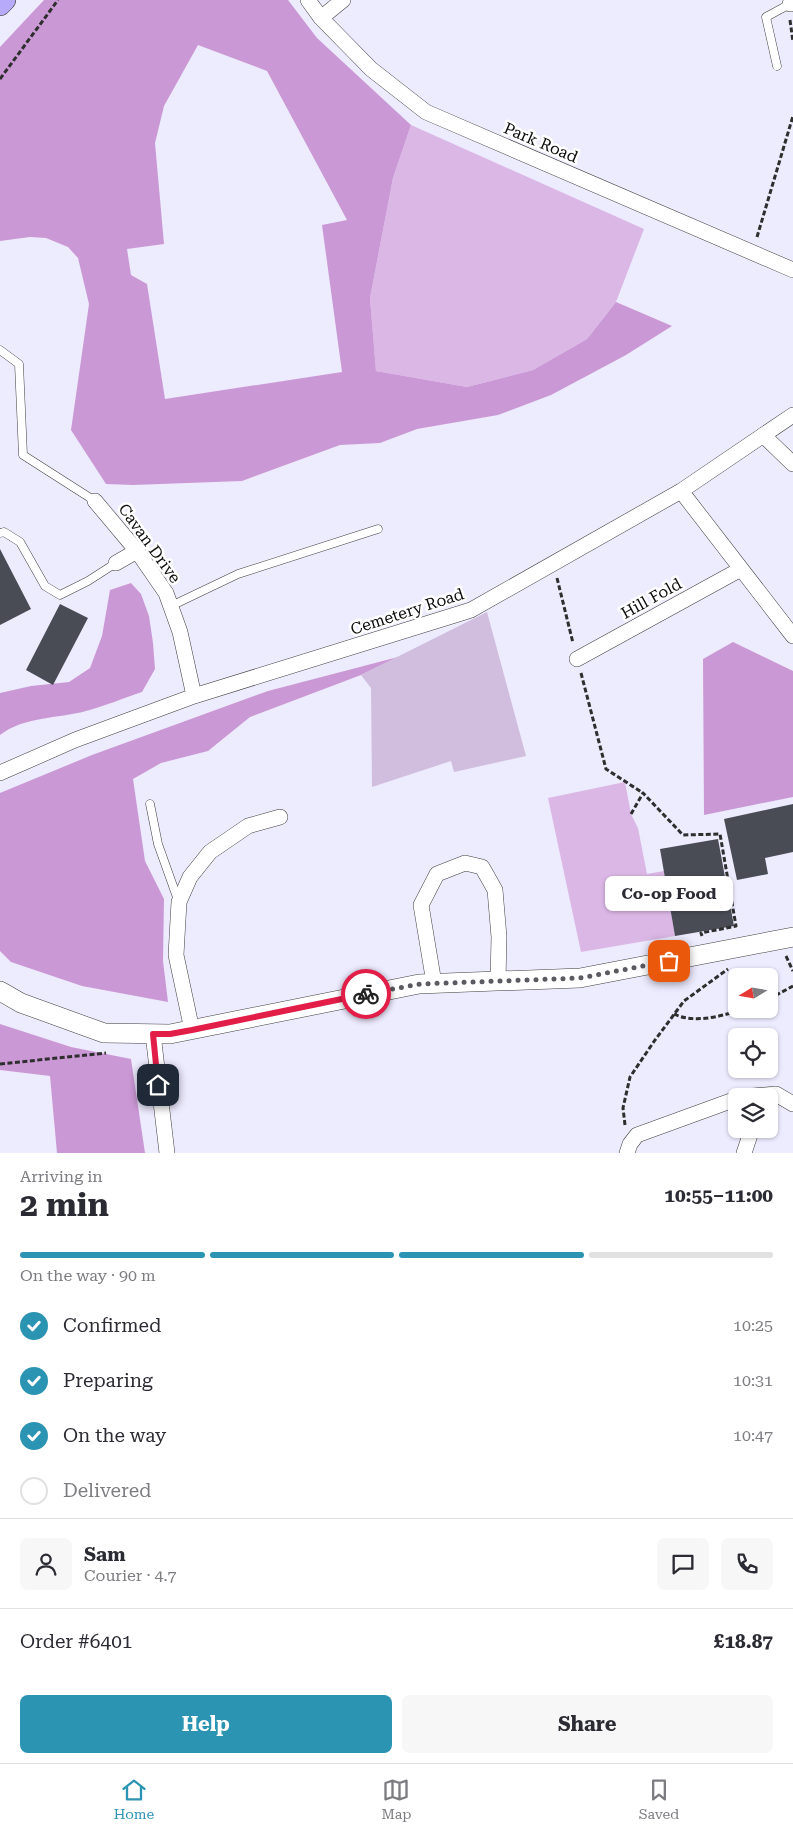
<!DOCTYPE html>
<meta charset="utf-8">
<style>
body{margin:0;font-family:"Roboto Serif",serif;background:#f7f7f7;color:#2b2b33;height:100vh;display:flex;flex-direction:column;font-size:19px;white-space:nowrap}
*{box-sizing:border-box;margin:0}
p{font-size:16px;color:#7c7c81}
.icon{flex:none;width:28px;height:28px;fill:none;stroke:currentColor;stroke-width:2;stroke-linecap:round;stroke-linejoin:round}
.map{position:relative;height:1153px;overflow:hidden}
.details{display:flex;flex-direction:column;background:#fff;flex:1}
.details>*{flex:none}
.needle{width:32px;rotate:259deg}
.controls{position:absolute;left:728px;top:968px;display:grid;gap:10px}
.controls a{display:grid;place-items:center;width:50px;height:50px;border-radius:8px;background:#fff;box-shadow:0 1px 4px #0004;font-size:25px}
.pin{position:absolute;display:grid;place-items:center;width:42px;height:42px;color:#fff;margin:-21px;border-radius:10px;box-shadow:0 2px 8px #0006}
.courier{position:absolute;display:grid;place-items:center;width:50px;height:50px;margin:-25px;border:4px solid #e11d48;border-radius:50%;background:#fff;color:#222;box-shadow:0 1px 6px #0007}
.bubble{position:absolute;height:35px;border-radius:8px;background:#fff;box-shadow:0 1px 4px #0004;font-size:16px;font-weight:700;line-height:35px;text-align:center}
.head em{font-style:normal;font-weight:700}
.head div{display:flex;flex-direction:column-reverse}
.head{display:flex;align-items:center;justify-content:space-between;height:85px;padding:0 20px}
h1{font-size:32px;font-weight:700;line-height:38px}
.bar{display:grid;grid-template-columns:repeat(4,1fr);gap:8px 5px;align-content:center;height:60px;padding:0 20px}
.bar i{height:6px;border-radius:4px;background:#e1e1e2}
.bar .on{background:#2c94b3}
.bar p{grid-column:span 4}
.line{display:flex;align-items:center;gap:12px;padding:0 20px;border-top:1px solid #e1e1e2}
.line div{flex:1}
.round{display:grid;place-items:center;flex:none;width:52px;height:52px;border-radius:8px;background:#f7f7f7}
ol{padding:0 20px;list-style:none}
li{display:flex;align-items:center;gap:15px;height:55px}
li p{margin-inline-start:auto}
li .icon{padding:5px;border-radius:50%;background:#2c94b3;color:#fff;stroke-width:4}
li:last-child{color:#7c7c81}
li i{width:28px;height:28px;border:2px solid #e1e1e2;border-radius:50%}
.button{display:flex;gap:10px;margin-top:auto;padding:10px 20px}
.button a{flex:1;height:58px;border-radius:8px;background:#2c94b3;color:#fff;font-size:20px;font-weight:700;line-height:58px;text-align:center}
.button a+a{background:#f7f7f7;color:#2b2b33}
.menu{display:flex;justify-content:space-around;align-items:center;height:70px;border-top:1px solid #e1e1e2;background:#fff;font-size:14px;color:#7c7c81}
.menu a{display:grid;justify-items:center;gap:2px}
.menu .on{color:#2c94b3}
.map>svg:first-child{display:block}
.green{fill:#dbb7e6}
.forest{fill:#cb98d6;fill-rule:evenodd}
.cemetery{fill:#d1bede}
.building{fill:#494c54}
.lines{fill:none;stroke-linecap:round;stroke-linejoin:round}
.service-casing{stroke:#3f3f3f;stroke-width:9}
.minor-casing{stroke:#3f3f3f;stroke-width:16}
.tertiary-casing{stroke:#3f3f3f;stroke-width:20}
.secondary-casing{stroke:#2e2e2e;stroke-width:22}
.path{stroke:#2e2e2e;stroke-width:3;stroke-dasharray:5 2.5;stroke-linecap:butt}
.service{stroke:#fff;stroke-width:8}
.minor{stroke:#fff;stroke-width:15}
.tertiary{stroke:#fff;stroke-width:19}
.secondary{stroke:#b7aafa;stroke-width:21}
.done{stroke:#5b5a61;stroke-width:5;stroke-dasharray:0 9}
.route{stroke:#e11d48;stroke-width:6}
.labels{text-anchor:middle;stroke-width:5;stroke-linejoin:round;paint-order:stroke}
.street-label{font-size:16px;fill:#0c0c0c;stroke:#fff}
</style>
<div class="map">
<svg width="793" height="1153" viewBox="0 0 793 1153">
<rect width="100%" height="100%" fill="#edebfe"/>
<path class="green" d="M411,125L644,229L616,302L587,339L533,370L467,387L376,371L370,298L393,178Z
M625,782L631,814L638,828L647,874L664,871L675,936L581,952L548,798Z"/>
<path class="forest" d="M44,0H288L317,38L411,125L393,178L370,298L376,371L467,387L533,370L587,339L616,302L672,326L626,355L551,395L498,415L417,429L380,443L340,445L242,481L133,485L106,484L71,430L89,304L78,258L68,247L46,238L30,237L0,241V47ZM198,45L267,71L347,220L322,225L342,372L165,399L147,284L131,275L127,249L164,244L155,143L164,106Z
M131,583L141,594L149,616L153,643L155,669L142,692C124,698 105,706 86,711C57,719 25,716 0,735V693L31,686L69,682L90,668L102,636L110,590Z
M733,642L793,671V797L704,815L703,659Z
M398,657L361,675L250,717L208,751L161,763L133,779L145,861L164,899L163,961L168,1002L82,986L11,962L0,951V793L92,755L268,691Z
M0,1024L71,1047L131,1059L145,1153H57L50,1076L0,1070Z"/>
<path class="cemetery" d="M487,612L526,756L454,772L451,761L372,787L371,688L361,675Z"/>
<path class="building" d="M0,549L31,609L0,625Z
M60,604L88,618L53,685L26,670Z
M793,804V852L765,858L768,874L737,880L724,819Z
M718,839L734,926L675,936L660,849Z"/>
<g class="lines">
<g class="service-casing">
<path id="service" d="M777,66L766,17L790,4
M0,350L19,364L23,455L95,501
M0,533L4,532L20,542L45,586L60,595L88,581L116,563
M171,606L238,574L378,529
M150,804L158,844L178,900"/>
</g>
<g class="minor-casing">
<path id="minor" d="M308,0L321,18L371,69L426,112L793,270
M790,4L793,2
M321,18L343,0
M763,435L793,464
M681,491L793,636
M95,501L137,551L166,593L180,632L194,696
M116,563L137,551
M577,659L741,569
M0,773L75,740L194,696L471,610L681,491L793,415
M434,983L421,905L437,874L465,863L482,867L495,890L499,937L498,981
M192,1030L176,955L179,902L190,877L210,852L248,826L280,817
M153,1034L167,1153
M753,1096L776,1094L793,1104
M627,1153L630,1144L637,1135L736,1099
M744,1153L752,1129"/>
</g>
<g class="tertiary-casing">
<path id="tertiary" d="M0,991L21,1003L104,1033L170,1034L419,984L580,978L793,937"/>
</g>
<g class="secondary-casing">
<path id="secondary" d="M0,5L5,0"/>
</g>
<path class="path" d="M790,20L793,42
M0,79L58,0
M757,237L793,116
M557,578L573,643
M581,673L606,769L643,793
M631,814L643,793L683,835L720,834L736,926L701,933L702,936
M786,956L793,971
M769,999L793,986
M674,1014C694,1024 723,1016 743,1009
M0,1064L106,1053
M625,1125L623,1108L630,1077L655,1040L684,1001L728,969"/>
<use href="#service" class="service"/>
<use href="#minor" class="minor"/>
<use href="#tertiary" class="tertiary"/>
<use href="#secondary" class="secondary"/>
</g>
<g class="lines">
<path class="done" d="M366,994L420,984L580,978L669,961"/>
<path class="route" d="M158,1085L153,1034H170L192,1030L366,994"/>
</g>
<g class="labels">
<g class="street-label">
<text transform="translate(541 142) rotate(23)" y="6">Park Road</text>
<text transform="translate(150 543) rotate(54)" y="6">Cavan Drive</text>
<text transform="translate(651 598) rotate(-29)" y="6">Hill Fold</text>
<text transform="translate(407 611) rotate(-18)" y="6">Cemetery Road</text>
</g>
</g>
</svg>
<div class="controls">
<a><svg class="needle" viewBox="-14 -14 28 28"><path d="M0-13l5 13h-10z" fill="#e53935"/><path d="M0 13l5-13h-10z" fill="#7c7c81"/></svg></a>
<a><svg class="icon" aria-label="locate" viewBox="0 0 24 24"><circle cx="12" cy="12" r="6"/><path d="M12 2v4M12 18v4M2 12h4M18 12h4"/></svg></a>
<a><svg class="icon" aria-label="layers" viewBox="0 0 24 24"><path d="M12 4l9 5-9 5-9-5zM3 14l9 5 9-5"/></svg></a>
</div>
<div class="pin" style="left:669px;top:961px;background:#ea580c"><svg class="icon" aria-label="bag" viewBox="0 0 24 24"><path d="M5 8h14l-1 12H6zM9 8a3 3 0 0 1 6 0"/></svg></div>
<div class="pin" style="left:158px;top:1085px;background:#1f2937"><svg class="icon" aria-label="home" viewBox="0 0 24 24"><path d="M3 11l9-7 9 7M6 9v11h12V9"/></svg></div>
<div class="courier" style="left:366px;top:994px"><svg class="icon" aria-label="bike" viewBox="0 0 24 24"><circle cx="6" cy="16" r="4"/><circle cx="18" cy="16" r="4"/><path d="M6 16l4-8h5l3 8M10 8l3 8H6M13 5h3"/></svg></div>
<div class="bubble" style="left:605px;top:876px;width:128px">Co-op Food</div>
</div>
<section class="details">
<div class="head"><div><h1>2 min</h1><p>Arriving in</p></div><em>10:55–11:00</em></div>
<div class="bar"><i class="on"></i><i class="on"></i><i class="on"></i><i></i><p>On the way · 90 m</p></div>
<ol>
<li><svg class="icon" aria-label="check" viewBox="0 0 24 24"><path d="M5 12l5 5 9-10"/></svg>Confirmed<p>10:25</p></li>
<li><svg class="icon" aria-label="check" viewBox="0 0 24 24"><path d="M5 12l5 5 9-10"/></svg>Preparing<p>10:31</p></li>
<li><svg class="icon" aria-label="check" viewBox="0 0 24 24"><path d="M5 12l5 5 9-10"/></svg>On the way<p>10:47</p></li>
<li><i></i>Delivered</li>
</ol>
<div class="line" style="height:90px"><a class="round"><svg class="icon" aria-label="person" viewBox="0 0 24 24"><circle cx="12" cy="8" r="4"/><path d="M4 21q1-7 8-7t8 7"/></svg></a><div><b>Sam</b><p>Courier · 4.7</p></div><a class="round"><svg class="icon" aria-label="chat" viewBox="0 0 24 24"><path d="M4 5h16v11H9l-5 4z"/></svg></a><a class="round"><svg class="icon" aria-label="phone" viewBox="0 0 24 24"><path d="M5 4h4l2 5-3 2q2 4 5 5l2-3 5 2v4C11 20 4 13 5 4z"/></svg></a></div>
<div class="line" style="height:65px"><div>Order #6401</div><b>£18.87</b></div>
<div class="button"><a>Help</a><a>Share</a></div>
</section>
<nav class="menu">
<a class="on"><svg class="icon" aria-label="home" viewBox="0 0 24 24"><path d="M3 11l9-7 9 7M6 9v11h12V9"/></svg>Home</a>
<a><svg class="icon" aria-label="map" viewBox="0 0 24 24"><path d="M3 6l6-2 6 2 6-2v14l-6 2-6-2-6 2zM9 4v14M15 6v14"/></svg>Map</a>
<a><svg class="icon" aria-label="saved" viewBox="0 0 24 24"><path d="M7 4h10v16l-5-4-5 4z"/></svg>Saved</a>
</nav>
